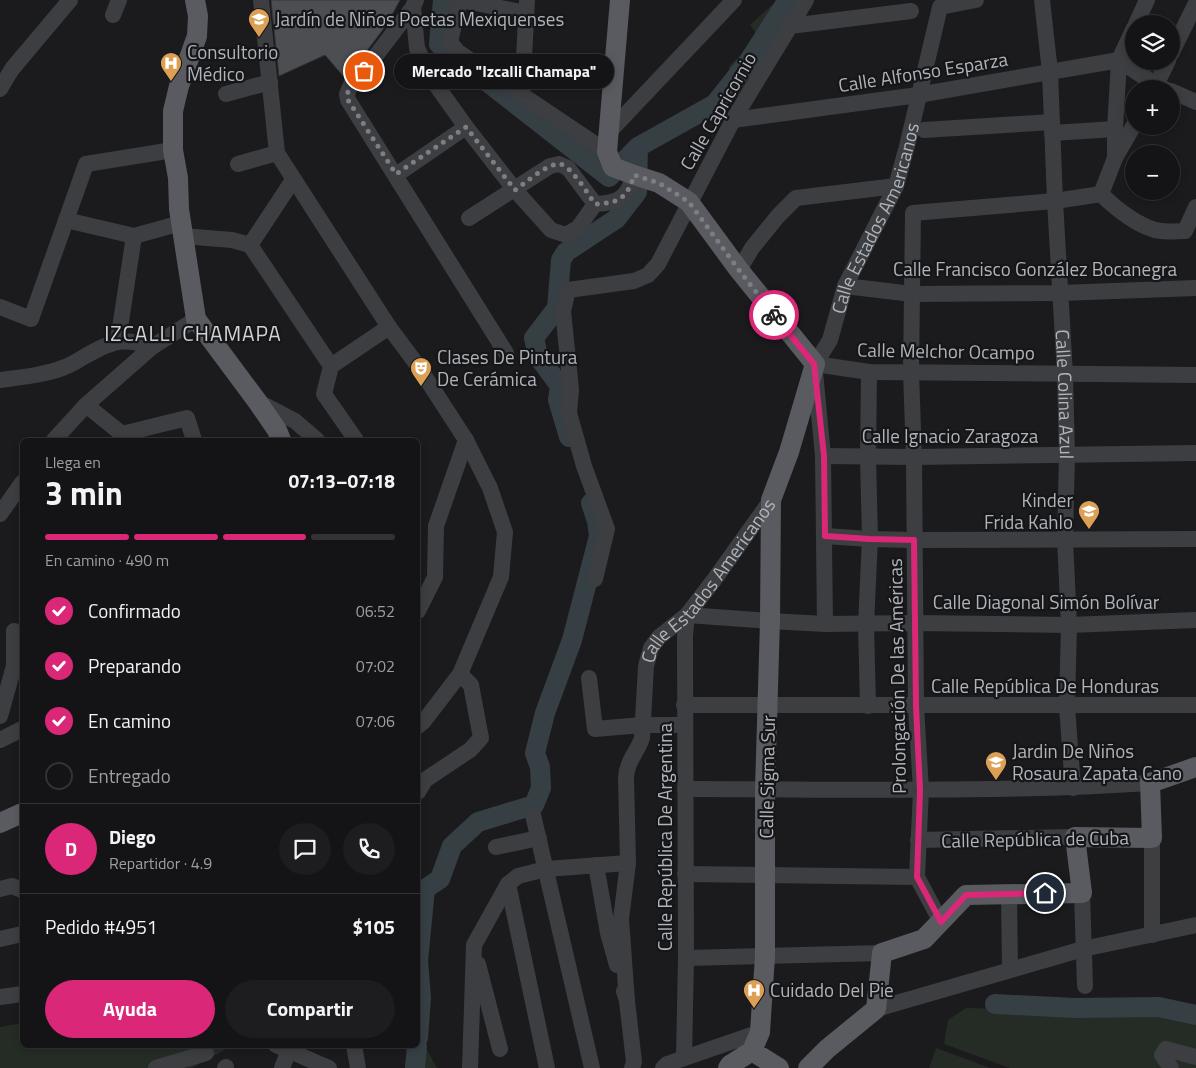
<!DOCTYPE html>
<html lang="es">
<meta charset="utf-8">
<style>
body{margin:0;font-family:"Titillium Web",sans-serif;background:#1d1d1f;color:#f1f3f6;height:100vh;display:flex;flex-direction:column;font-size:19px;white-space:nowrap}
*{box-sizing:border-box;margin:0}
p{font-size:16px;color:#9d9ea1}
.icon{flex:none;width:28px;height:28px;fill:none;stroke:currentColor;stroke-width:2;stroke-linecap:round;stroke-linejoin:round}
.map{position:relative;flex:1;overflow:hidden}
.drawer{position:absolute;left:20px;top:438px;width:400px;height:610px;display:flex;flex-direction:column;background:#141416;border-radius:8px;box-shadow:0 2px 8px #0003,0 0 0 1px #333335}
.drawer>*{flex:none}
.fabs{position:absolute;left:1125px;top:15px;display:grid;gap:10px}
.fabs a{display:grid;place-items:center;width:55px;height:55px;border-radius:50%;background:#141416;box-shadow:0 2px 8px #0003,0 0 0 1px #333335;font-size:25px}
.pin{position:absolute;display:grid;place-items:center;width:42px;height:42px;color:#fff;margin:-21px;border:2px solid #fff;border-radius:50%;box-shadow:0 1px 5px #0007}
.courier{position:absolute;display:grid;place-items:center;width:50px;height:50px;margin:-25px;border:4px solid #db2777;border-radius:50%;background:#fff;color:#222;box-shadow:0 1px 6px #0007}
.bubble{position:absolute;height:35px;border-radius:18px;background:#141416;box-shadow:0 2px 8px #0003,0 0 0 1px #333335;font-size:16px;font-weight:700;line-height:35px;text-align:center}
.overview em{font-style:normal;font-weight:700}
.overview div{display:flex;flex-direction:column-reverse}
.overview{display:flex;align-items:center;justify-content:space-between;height:85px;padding:0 25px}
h1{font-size:32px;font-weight:700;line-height:38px}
.bar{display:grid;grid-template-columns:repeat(4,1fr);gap:8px 5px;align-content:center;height:60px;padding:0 25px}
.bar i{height:6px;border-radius:4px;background:#333335}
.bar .current{background:#db2777}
.bar p{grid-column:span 4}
.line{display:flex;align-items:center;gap:12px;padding:0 25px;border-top:1px solid #333335}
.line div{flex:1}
.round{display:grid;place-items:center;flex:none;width:52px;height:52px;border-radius:26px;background:#1d1d1f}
ol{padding:0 25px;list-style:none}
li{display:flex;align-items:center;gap:15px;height:55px}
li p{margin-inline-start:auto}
li .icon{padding:5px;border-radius:50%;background:#db2777;color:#fff;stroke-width:4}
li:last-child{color:#9d9ea1}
li i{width:28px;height:28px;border:2px solid #333335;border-radius:50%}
.action{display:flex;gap:10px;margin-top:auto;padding:10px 25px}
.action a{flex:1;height:58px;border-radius:30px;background:#db2777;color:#fff;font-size:20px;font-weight:700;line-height:58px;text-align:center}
.action a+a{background:#1d1d1f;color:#f1f3f6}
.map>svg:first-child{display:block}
.green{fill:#252c25}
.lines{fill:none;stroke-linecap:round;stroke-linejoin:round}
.river{stroke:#363f44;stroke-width:20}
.building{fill:#4d4e52;stroke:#353538}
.minor{stroke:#3c3e41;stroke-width:16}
.major{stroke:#595b60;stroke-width:20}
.done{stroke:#7b7e83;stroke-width:5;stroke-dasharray:0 9}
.route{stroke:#db2777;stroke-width:6}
.labels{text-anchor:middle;stroke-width:4.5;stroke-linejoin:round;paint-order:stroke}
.poi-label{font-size:19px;fill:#afb4ba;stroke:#161618;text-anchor:start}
.street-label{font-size:19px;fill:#afb4ba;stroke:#161618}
.quarter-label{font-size:21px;letter-spacing:1px;fill:#d0d2d7;stroke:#161618}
</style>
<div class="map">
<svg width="1196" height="1068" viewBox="0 0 1196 1068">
<rect width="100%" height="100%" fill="#1b1b1d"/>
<path class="green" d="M775,0H800L743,99L720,85L729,75V66L760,38L750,25L775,2Z
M966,1008L1009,1009L1084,1015L1172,1014L1196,1020V1068H1010L944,1044L948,1020Z
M22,1023V1045H227L228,1048L192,1068H0V1027Z
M422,1041L437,1068H407Z
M936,1048L990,1068H929Z"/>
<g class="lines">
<path class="river" d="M443,0L439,44L609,177L638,147L715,104L749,61L788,0
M569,437L558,400L560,386L538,356L534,338L557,308L561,260L566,252L616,219L637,192L638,147
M995,1004L1075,1008L1159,1007L1196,1015
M418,1038L421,998L418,961L425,889L440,879L452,846L478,822L534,805L541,788L540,767L535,753L545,713L572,640L599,536L597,521L591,503
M415,1068L417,1045"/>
</g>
<path class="building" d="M271,0H400L387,24L357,64L344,77L325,55L279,76Z"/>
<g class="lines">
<g class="minor">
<path d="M261,0L277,153L389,327L418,366L466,440L490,488L505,532L501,577L460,674L424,721L418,726"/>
<path d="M416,0L413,7L364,71L352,82L347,94L348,100L506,353"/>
<path d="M460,0L450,42L458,52L607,152"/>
<path d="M460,0L526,13"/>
<path id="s1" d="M1042,0L1050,72L1055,201L1065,374L1067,455L1065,539L1069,625L1067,706L1073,788"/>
<path d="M413,7L417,48L431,78L466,127L515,190L551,230L566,235L578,228L595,204"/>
<path d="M113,15L119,0"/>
<path d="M1136,24L1147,0"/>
<path d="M790,26L911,11"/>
<path d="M1171,54L1196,3"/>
<path d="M0,89L12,69L70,0"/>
<path d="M1154,89L1168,61"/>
<path d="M1171,91L1196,102"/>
<path d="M226,94L270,82"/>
<path d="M522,96L527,0"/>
<path d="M733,120L918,95L1119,60L1156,85L1165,89"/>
<path d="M924,130L1052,122"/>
<path d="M609,132L734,0"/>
<path d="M1052,133L1115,129"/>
<path d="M1115,158V129L1119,60L1134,28"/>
<path d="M238,164L277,153"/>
<path d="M396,175L466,127"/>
<path d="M1101,194L1115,158L1134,125"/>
<path d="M595,204C618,203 627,199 634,175"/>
<path d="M469,218L550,166L559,164L568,168L595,204"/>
<path d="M66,220L134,236L181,223"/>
<path d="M183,236L232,240L250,245"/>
<path d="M250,245L331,366L324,394L356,440"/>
<path d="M250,245L293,180"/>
<path d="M739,270L752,248L778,216L796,198L896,186"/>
<path d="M845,286L912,294L1060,293L1196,288"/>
<path d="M0,307L31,319L86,164L173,150"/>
<path d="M118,341L134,236"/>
<path id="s2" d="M815,364L830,340L845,286L896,186L907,146L940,7L976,0"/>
<path d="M815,364L869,372L1196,375"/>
<path d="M331,366L389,327"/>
<path d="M815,372L823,456L825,624"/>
<path d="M0,380C22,377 45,375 65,367C71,365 77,361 82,358C110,342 121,336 152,347"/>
<path d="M257,401L295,421L317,440"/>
<path d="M86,405L122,434"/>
<path d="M122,434L187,418L194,440"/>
<path d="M54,440L86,405L152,347L196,319"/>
<path d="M823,456L914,457L1196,453"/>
<path d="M0,514L22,483"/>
<path d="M825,536L870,539L914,540L1196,539"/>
<path d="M595,579L607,529L584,466L569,413L571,389L563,311L568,290L634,281L648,275L658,264L733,120L806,0"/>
<path d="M418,611L435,577L436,526L466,440"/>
<path d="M687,615L770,621L825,624L915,623L1069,625L1196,620"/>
<path d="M589,678L595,729L642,725H685"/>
<path d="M684,705H1196"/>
<path d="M868,706L866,624L870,539L868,457L869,372"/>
<path d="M0,716L14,666V631"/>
<path d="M0,740L22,729"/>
<path d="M685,789C840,789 995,793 1150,783"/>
<path d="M418,792L425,780L470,750L481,738L471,685L460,674"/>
<path d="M533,815L592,1068"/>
<path d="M1152,838V935"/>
<path d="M918,840L1075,837"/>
<path d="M496,847L539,838"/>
<path d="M596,865L608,933L617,965"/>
<path d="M685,874L917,877"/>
<path d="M508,884L547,1068"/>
<path d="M0,889L12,886L22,890"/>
<path d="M1082,893L1085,986"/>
<path d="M1009,894L1010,970"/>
<path d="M941,922L917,877L921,790L916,706L914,457L911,372L913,213L1055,201L1101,194C1115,208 1141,229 1161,231C1168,232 1177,231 1185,231L1196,207"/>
<path d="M0,939L22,934"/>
<path d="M686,958L882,953"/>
<path d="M478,964L500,1049"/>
<path d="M624,991L627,1001L634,1062L632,1068"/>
<path d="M0,997L22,994"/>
<path id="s3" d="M627,1001L621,919L628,863L626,778C627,760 637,753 642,738L646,666L651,648L659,637L687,615L714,580L771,500"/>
<path d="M876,1009L1083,949L1196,925"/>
<path d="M276,1045L329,1068"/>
<path d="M354,1045L358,1068"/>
<path d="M684,1058L686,958L685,636L687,615"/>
<path d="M156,1068L206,1053"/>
<path d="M225,1068L226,1067"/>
<path d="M282,1068L289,1050"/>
<path d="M470,1068L474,945L508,884L518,876L546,869L628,863"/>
<path d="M663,1068L667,1064L760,1032"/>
<path d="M1171,1068L1162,1055L1166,1049L1196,1057"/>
</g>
<path class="major" d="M195,0L198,16L197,36L179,86L173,111V150L178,178L179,209L196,319L257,401L277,430L281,440
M620,0L607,152L613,167L634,175L659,183L689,202L739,270L815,364L789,452L771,500L770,621L765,789V956L760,1032L752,1051
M0,823L22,813
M752,1051L779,1068
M728,1068L730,1065L752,1051
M808,1068L827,1049L876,1009L882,953L924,939L966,895L1082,893L1075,837L1152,838L1150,783L1196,767"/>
</g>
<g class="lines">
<path class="done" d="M364,71C356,79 345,87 348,100L396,174L466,127L515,190C524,184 548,163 559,164C570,164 588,194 595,204C618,203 627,199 634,175L659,183L689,202L739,270L774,315"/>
<path class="route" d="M774,315L814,364L824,456L825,536L870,539L914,540L916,706L920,790L917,877L941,922L966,895L1045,893"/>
</g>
<defs>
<g id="school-pin" transform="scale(1.125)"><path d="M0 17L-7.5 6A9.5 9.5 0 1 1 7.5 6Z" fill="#dd9f53" stroke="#161618"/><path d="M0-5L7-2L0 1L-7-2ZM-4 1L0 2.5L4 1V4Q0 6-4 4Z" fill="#fff"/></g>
<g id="hospital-pin" transform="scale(1.125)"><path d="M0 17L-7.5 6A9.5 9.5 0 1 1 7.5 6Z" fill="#dd9f53" stroke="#161618"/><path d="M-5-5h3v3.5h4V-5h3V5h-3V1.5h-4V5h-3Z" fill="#fff"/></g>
<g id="theatre-pin" transform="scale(1.125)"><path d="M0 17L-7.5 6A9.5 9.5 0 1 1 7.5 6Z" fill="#dd9f53" stroke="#161618"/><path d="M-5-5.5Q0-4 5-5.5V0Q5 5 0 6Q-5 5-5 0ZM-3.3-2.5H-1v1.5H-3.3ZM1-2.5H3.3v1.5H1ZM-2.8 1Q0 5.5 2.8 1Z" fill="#fff"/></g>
</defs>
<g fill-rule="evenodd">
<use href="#school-pin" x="259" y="19"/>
<use href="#hospital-pin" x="171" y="63"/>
<use href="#theatre-pin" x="421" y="368"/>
<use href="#school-pin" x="1089" y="511"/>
<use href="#school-pin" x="996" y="762"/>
<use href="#hospital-pin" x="754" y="990"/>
</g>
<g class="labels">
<g class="poi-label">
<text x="275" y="26">Jardín de Niños Poetas Mexiquenses</text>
<text x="187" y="59">Consultorio<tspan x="187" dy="22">Médico</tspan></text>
<text x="437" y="364">Clases De Pintura<tspan x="437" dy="22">De Cerámica</tspan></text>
<text x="1073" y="507" text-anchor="end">Kinder<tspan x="1073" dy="22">Frida Kahlo</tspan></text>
<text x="1012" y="758">Jardin De Niños<tspan x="1012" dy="22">Rosaura Zapata Cano</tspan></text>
<text x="770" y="997">Cuidado Del Pie</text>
</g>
<g class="street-label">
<text transform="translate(923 72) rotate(-9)" y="7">Calle Alfonso Esparza</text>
<text transform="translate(718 111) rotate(-60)" y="7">Calle Capricornio</text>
<text dy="7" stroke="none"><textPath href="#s2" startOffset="159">Calle Estados Americanos</textPath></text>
<text x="1035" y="276">Calle Francisco González Bocanegra</text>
<text transform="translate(946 351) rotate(1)" y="7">Calle Melchor Ocampo</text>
<text dy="7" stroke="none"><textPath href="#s1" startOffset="395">Calle Colina Azul</textPath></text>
<text x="950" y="443">Calle Ignacio Zaragoza</text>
<text dy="7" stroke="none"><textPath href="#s3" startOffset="446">Calle Estados Americanos</textPath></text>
<text x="1046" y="609">Calle Diagonal Simón Bolívar</text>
<text transform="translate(897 676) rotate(-91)" y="7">Prolongación De las Américas</text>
<text x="1045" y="693">Calle República De Honduras</text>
<text transform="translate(767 777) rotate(-89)" y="7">Calle Sigma Sur</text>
<text transform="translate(665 837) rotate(-90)" y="7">Calle República De Argentina</text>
<text transform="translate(1035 839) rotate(-1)" y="7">Calle República de Cuba</text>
</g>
<g class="quarter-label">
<text x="193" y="341">IZCALLI CHAMAPA</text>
</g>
</g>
</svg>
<div class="fabs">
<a><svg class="icon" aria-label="layers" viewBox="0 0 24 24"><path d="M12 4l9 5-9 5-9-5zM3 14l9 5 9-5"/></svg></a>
<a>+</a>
<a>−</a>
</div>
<div class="pin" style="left:364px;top:71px;background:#ea580c"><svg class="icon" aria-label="bag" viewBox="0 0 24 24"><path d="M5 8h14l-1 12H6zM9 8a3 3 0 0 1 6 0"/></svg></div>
<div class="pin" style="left:1045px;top:893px;background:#1f2937"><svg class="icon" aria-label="home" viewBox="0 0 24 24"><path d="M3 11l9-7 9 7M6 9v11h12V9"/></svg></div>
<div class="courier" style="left:774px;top:315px"><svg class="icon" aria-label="bike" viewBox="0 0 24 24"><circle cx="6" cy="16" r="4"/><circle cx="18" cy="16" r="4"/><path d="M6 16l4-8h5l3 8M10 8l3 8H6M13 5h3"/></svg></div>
<div class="bubble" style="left:394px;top:54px;width:220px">Mercado &quot;Izcalli Chamapa&quot;</div>
<section class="drawer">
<div class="overview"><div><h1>3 min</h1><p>Llega en</p></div><em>07:13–07:18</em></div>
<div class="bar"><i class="current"></i><i class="current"></i><i class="current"></i><i></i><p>En camino · 490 m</p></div>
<ol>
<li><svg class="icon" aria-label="check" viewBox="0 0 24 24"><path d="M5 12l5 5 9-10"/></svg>Confirmado<p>06:52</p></li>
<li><svg class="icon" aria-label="check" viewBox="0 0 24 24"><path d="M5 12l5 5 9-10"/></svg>Preparando<p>07:02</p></li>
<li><svg class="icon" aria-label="check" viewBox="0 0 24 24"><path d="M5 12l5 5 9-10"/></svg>En camino<p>07:06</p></li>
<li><i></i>Entregado</li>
</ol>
<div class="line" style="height:90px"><b class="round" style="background:#db2777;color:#fff">D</b><div><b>Diego</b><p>Repartidor · 4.9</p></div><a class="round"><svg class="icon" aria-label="chat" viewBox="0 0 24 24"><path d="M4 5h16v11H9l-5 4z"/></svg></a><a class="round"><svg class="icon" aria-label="phone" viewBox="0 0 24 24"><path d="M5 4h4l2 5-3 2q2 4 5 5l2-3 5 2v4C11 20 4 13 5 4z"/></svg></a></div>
<div class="line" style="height:65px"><div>Pedido #4951</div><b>$105</b></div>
<div class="action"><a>Ayuda</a><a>Compartir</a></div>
</section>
</div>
